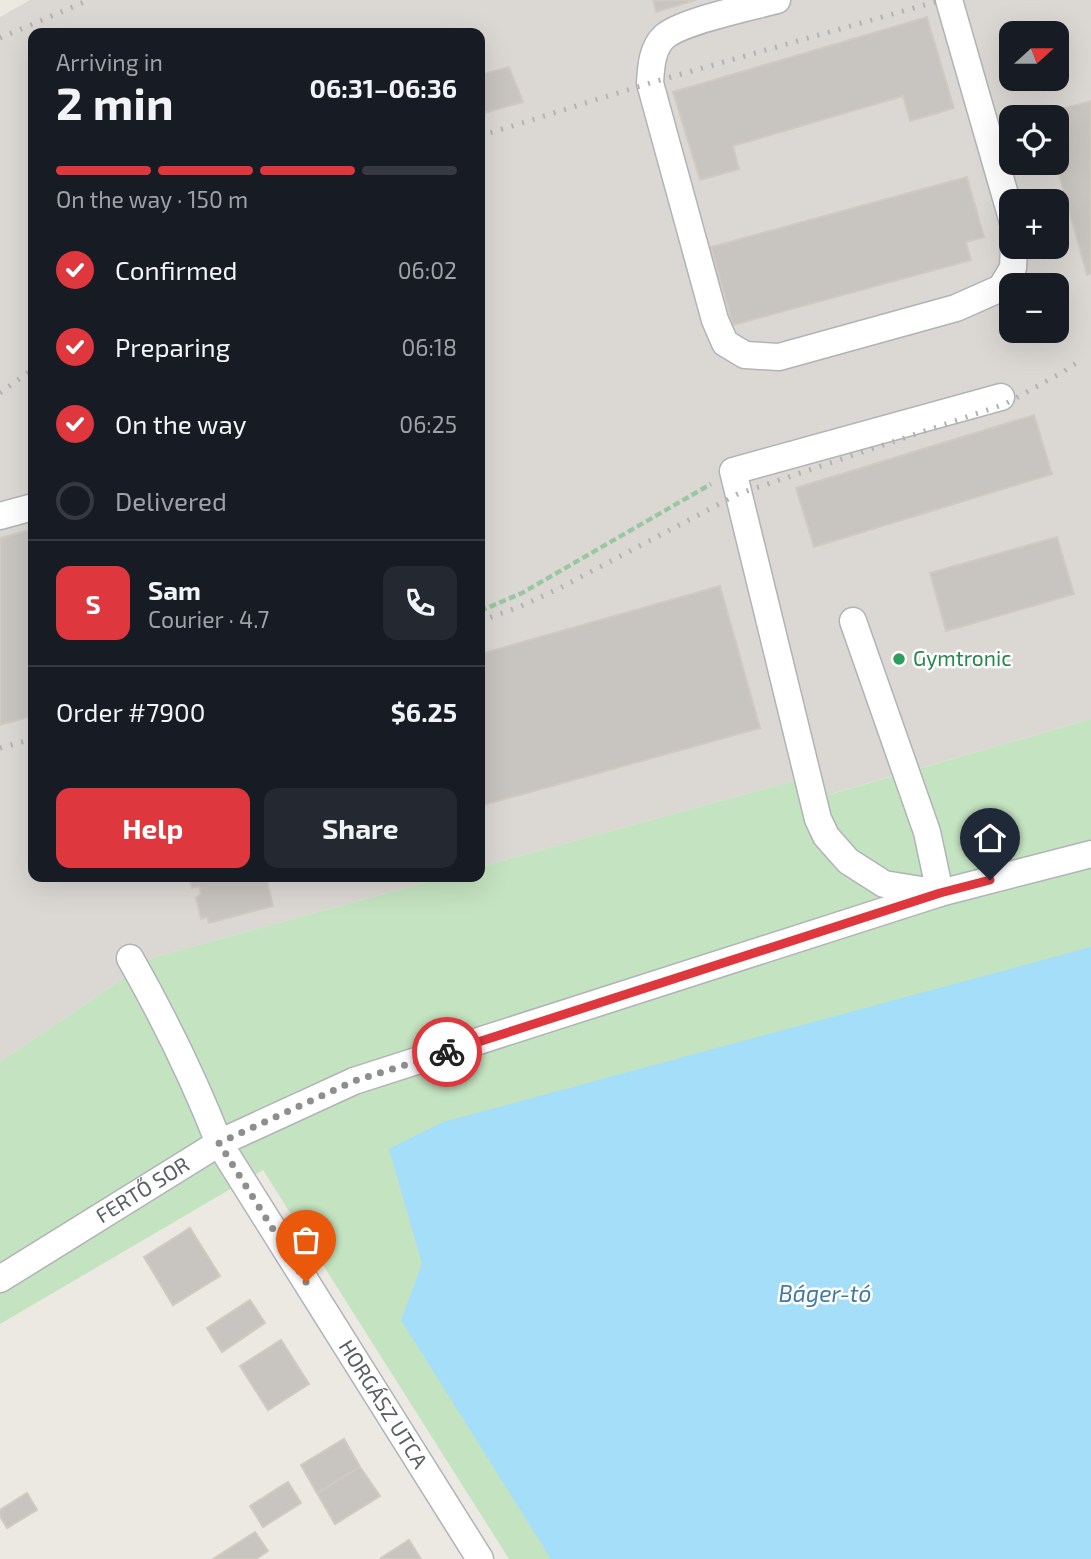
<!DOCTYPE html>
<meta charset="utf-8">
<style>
body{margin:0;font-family:"Exo 2",sans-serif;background:#242831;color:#f1f3f6;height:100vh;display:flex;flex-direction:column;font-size:26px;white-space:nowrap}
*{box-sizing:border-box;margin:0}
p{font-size:23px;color:#9ea1a6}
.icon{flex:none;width:38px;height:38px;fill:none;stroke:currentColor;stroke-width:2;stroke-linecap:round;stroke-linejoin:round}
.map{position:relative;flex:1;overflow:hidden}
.panel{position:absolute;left:28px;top:28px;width:457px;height:854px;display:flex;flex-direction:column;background:#171b24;border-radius:14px;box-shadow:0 7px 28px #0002}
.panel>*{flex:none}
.needle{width:46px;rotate:69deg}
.controls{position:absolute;left:999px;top:21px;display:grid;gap:14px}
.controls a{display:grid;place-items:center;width:70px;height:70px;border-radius:14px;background:#171b24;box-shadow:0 7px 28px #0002;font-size:35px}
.pin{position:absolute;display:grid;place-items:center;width:60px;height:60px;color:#fff;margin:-72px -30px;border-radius:50% 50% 50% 0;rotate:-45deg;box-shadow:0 0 7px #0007}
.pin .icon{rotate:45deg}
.courier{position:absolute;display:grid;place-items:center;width:70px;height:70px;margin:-35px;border:5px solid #de373d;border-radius:50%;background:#fff;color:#222;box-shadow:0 2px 9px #0007}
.head em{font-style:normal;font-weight:700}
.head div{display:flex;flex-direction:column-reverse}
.head{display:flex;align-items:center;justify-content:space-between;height:119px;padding:0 28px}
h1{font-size:46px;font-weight:700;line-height:52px}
.bar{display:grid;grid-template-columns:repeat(4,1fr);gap:10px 7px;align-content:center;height:84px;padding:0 28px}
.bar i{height:9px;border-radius:5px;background:#363941}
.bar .on{background:#de373d}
.bar p{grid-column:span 4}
.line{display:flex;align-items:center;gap:18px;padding:0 28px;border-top:2px solid #363941}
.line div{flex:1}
.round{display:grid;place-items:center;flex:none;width:74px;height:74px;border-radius:14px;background:#242831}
ol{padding:0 28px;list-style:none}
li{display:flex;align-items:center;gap:21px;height:77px}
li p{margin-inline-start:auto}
li .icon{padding:7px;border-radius:50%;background:#de373d;color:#fff;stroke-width:4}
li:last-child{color:#9ea1a6}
li i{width:38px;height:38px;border:4px solid #363941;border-radius:50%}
.primary-button{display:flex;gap:14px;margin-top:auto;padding:14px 28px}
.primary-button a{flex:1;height:80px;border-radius:14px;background:#de373d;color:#fff;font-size:28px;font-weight:700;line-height:80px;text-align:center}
.primary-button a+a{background:#242831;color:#f1f3f6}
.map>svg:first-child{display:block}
.industrial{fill:#dbd8d4;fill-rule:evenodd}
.green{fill:#c4e3c0}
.water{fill:#a5def9}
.building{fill:#c8c4bf;stroke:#d0cac1;stroke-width:2}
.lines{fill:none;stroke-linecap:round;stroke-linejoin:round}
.minor-casing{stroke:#b0b3b7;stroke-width:29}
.path{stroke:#9bc6a2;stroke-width:4.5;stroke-dasharray:7 3.5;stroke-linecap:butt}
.minor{stroke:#fff;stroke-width:26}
.rail{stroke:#b1b2b2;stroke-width:5;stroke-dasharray:2 9;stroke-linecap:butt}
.done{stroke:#8d8f8f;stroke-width:7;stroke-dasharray:0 12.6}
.route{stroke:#de373d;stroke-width:9}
.leisure-dot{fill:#2e9e5b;stroke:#fff;stroke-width:2.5}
.labels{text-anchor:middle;stroke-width:5;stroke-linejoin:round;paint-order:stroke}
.leisure-label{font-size:21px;fill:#27864d;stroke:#fff;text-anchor:start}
.street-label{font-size:21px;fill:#5a5f62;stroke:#fff}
.water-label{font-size:23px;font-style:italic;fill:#417ba2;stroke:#fff}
</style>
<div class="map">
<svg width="1091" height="1559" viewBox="0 0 1091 1559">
<rect width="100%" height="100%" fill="#ece9e2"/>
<path class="industrial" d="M30,0H1091V719L827,795L822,773L480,867V33H33V877H446L155,957L0,1062V17ZM1012,33H1057V79H1012ZM1012,117H1057V163H1012ZM1012,201H1057V247H1012ZM1012,285H1057V331H1012Z"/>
<path class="green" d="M1091,719V1559H509L263,1170L0,1324V1062L155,957L446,877H480V867L822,773L828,795Z"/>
<path class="water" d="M1091,947V1559H551L401,1320L422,1264L389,1149L443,1122Z"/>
<path class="building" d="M653,0H696L656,12Z
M927,17L954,108L910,121L903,96L733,146L739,169L700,180L673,92Z
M509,67L523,102L480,114V75Z
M1091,101V273L1087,275L1056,163L1057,117H1044L1043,114Z
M967,177L984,237L966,242L971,260L733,325L711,247Z
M1034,415L1052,474L814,547L796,488Z
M33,529V716L0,725V538Z
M1057,537L1074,594L946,631L930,573Z
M720,586L760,728L480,806V654Z
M189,877H266L273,906L209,923L207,917L201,919L196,898L201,893L199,886L192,888Z
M190,1228L220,1276L173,1305L144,1257Z
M250,1300L265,1323L222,1352L207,1328Z
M281,1340L309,1384L268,1410L240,1366Z
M344,1439L360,1467L317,1493L301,1465Z
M360,1467L380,1496L335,1524L317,1493Z
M288,1482L301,1503L263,1527L250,1506Z
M27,1493L37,1510L7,1528L0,1516V1510Z
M255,1532L268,1551L256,1559H213Z
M409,1540L421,1559H381V1558Z"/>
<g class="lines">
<g class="minor-casing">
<g id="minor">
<path d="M777,0C751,7 682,21 664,37C652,48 651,67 650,83L715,320L725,343L745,355L779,357L956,308L1001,288L1013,268L1014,247"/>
<path d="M949,0L1012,219"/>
<path d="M0,516L33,507"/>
<path d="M853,621L927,832L940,893L884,884L848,861L826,836L818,819L733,471L1001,397"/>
<path id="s1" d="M130,958C164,1018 194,1079 219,1143L480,1559"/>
<path id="s2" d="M0,1279L219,1143L354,1081L940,893L1091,854"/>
</g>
</g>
<path class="path" d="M480,611L522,593L711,484"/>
<use href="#minor" class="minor"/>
<path class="rail" d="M0,38L89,0
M480,136L650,83L942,0
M0,393L33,369
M480,621L519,607L558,589L738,494L1005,404L1063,372L1079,361
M0,748L33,739"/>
</g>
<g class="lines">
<path class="done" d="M306,1282L219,1143L354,1081L447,1052"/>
<path class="route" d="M447,1052L940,893L990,880"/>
</g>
<circle class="leisure-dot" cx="899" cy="659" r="7"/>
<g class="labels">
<g class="leisure-label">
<text x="913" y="666">Gymtronic</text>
</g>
<g class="street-label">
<text dy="7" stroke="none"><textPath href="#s2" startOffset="168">FERTŐ SOR</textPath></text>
<text dy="7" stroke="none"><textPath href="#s1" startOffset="514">HORGÁSZ UTCA</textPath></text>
</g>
<g class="water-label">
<text x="825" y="1302">Báger-tó</text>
</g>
</g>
</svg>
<div class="controls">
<a><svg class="needle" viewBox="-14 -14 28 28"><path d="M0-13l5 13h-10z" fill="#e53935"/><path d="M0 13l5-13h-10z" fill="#9ea1a6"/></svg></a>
<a><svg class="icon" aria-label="locate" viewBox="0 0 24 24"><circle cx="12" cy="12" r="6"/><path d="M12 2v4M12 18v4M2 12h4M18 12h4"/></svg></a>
<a>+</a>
<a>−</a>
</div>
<div class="pin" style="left:306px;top:1282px;background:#ea580c"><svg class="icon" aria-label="bag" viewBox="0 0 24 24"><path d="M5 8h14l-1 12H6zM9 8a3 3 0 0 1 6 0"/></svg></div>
<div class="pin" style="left:990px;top:880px;background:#1f2937"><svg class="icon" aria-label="home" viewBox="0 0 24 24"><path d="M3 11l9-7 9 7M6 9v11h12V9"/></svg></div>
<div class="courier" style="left:447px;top:1052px"><svg class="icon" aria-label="bike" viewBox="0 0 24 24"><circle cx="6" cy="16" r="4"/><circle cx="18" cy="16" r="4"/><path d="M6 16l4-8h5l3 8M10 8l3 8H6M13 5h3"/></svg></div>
<section class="panel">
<div class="head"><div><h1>2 min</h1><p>Arriving in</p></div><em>06:31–06:36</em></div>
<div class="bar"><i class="on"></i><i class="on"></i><i class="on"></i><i></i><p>On the way · 150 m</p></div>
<ol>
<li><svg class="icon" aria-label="check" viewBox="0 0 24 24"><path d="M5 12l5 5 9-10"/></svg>Confirmed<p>06:02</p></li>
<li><svg class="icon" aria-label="check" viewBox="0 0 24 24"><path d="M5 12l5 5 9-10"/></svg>Preparing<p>06:18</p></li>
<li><svg class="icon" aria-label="check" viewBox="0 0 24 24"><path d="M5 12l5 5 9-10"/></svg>On the way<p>06:25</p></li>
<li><i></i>Delivered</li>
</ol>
<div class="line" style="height:126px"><b class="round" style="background:#de373d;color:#fff">S</b><div><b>Sam</b><p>Courier · 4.7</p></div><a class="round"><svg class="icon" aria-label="phone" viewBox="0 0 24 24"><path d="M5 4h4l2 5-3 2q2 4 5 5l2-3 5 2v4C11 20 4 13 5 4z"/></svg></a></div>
<div class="line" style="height:91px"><div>Order #7900</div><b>$6.25</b></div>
<div class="primary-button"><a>Help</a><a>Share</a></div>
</section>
</div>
